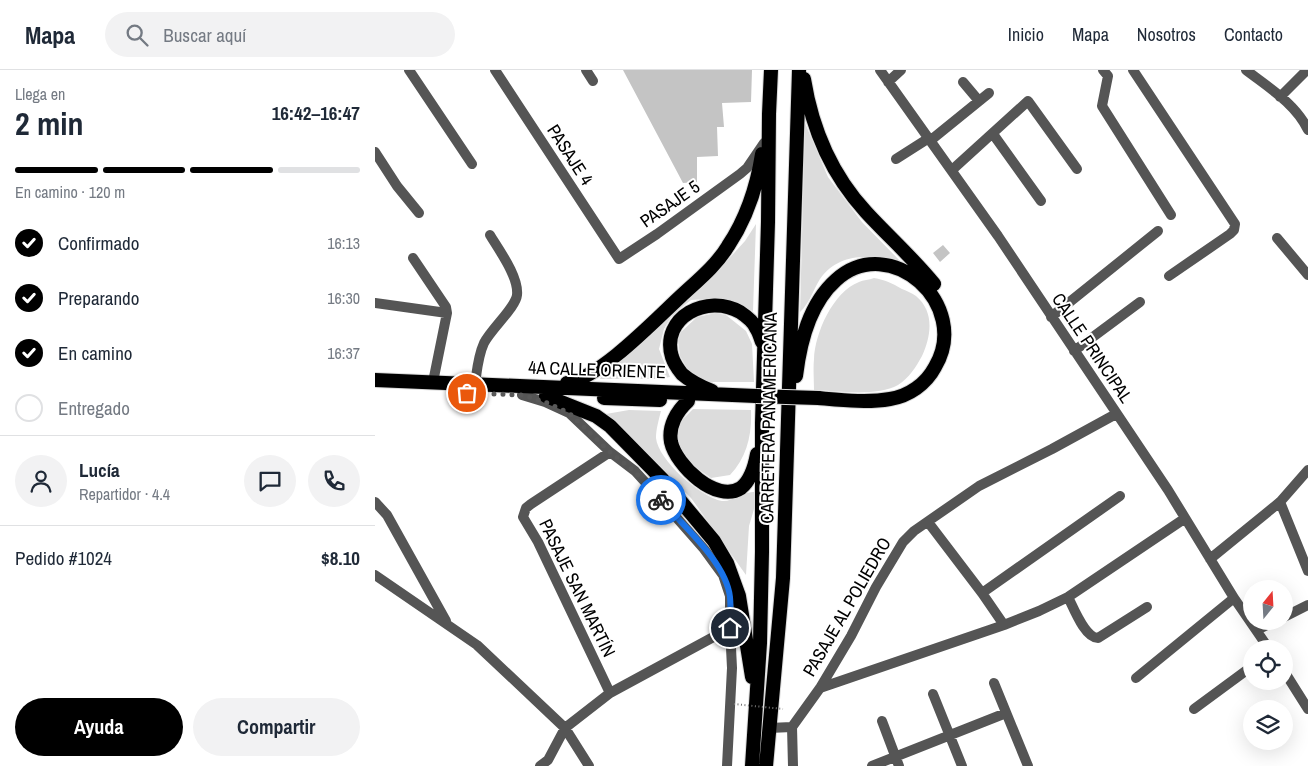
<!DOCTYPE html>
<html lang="es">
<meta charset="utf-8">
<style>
body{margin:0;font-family:"Archivo Narrow",sans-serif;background:#f2f2f3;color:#1f2937;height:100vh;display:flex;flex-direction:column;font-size:19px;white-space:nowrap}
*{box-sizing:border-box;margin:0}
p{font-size:16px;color:#747a83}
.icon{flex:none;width:28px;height:28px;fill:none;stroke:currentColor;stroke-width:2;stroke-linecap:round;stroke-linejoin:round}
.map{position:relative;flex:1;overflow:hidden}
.side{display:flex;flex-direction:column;background:#fff;width:375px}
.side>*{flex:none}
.needle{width:32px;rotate:18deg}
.buttons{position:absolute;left:868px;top:510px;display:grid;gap:10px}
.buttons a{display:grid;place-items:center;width:50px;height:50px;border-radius:50%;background:#fff;box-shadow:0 5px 20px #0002;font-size:25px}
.pin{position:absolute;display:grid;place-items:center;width:42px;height:42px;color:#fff;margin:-21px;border:2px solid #fff;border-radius:50%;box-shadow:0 1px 5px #0007}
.courier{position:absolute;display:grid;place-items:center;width:50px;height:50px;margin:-25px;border:4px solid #1a73e8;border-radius:50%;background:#fff;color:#222;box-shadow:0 1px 6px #0007}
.overview em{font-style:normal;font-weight:800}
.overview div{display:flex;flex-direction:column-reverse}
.overview{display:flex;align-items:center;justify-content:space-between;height:85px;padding:0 15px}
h1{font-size:32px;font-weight:800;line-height:38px}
.bar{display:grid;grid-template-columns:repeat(4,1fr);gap:8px 5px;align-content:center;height:60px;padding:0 15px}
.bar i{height:6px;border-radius:4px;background:#e0e1e3}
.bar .selected{background:#000}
.bar p{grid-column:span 4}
.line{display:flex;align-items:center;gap:12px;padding:0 15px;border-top:1px solid #e0e1e3}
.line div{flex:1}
.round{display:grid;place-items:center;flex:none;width:52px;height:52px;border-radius:26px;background:#f2f2f3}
ol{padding:0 15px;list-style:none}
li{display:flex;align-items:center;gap:15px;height:55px}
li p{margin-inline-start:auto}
li .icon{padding:5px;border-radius:50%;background:#000;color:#fff;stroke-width:4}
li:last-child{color:#747a83}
li i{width:28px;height:28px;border:2px solid #e0e1e3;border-radius:50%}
.primary-button{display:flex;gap:10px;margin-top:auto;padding:10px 15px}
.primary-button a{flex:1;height:58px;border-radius:30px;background:#000;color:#fff;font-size:20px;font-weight:800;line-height:58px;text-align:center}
.primary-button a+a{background:#f2f2f3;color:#1f2937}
header{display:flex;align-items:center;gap:30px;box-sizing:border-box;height:70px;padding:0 25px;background:#fff;border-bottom:1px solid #e0e1e3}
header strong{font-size:24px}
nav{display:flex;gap:28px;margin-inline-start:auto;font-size:18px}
.search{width:350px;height:45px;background:#f2f2f3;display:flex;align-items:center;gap:12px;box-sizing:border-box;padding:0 18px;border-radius:28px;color:#747a83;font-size:19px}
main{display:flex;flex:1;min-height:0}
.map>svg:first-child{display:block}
.green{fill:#dcdcdc}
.building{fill:#c4c4c4}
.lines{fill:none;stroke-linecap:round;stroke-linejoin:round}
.highway-casing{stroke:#dbdbdb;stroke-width:16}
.minor{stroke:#555;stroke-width:10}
.highway{stroke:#000;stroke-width:14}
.highway-bridge-casing{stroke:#dbdbdb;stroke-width:16;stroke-linecap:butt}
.path-bridge{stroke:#777;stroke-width:2;stroke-dasharray:1 2.5;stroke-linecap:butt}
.highway-bridge{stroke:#000;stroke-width:14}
.done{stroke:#595959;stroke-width:5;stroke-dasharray:0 9}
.route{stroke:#1a73e8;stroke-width:6}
.labels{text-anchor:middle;stroke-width:4;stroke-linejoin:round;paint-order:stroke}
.street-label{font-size:18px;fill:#000;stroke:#fff}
</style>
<header>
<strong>Mapa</strong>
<div class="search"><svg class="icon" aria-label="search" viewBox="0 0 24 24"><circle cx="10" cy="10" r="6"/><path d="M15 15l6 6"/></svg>Buscar aquí</div>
<nav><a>Inicio</a><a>Mapa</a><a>Nosotros</a><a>Contacto</a></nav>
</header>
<main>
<section class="side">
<div class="overview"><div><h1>2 min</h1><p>Llega en</p></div><em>16:42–16:47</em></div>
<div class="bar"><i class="selected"></i><i class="selected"></i><i class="selected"></i><i></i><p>En camino · 120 m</p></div>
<ol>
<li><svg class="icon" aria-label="check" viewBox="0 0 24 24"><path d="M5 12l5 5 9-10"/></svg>Confirmado<p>16:13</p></li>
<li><svg class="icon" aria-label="check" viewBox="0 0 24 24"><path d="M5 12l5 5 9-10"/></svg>Preparando<p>16:30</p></li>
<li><svg class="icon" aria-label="check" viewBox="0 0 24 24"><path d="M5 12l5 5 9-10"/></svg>En camino<p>16:37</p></li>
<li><i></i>Entregado</li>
</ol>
<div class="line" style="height:90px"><a class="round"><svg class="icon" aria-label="person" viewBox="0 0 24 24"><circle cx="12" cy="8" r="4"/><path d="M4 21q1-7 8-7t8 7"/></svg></a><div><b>Lucía</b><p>Repartidor · 4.4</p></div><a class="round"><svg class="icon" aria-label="chat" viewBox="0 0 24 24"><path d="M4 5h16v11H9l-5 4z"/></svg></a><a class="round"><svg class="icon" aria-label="phone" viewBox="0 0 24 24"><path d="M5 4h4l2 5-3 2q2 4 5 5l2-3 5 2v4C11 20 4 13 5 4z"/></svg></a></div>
<div class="line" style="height:65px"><div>Pedido #1024</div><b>$8.10</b></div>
<div class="primary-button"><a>Ayuda</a><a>Compartir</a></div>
</section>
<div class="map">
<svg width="933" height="696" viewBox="0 0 933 696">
<rect width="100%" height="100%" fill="#fff"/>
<path class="green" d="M430,53L453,107L487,152L527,193C498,185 465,181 445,209C438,220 435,233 425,242Z
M381,154L378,241L351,231L333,229L316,230L306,238L296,247L289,259L284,279L295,307L283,309H225L229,301L349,194L370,171Z
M499,208C510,210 517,213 527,219C532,221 537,223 541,226C560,242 556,266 547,286C541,297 534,308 523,315C502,327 463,321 439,320C439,310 438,299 439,289C440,263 458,222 484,212C488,210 494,210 499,208Z
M341,243L351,245L371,261L377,274L379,312H332L313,300L305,286L303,270L306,262L322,247Z
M318,339L376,340C377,365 372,387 355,405L336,408L310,390L301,369L302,360L308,349Z
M254,340L286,341C284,349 281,359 281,368C283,390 325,427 347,431C359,432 368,420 384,422L374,456L371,505L316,428L231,344Z"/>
<path class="building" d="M248,0H377L376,32L347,33L349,57H342L343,86L322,87V112L308,113Z
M568,175L575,183L565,192L558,183Z"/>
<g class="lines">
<g class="highway-casing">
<path id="highway" d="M429,9C437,59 456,104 491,142C513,166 538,188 559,214
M421,306C425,272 434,234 461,210C515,161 597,235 560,297C551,314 534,326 515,329C492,333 466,330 443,328
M0,310L381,326
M192,313C225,308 280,250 306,226C322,211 341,196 353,176C371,149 382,116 387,84
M337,321C327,317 315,311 307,304C303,299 299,293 297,287C285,247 333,223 365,242C371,246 378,251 381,258C384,262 385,267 387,272
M171,326L221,346L235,356L288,410L339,471L352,493L364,526L377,607
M229,328L285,330
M313,331C302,341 293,356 296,372C301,395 341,434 366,418C376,410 380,395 382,384
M377,696L385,573L387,482V353L393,152L394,44L396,0
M391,696L408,508L424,0"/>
</g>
<path class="minor" d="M34,0L97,94
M120,0L244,189L282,164L365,104L372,98L389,73
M211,0L218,11
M505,0L623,166L793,420L859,528L894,579
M728,0L733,6L727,36L796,145
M758,0L860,154L859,160L855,164L794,206
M871,0C893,17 921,34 933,60
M513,12L526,0
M588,12L604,31
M905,27L932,0
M618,64L666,131
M556,70L614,23
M0,82L22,116L44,143
M521,89L554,68
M577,100L653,31L702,99
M902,168L933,205
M38,188L71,237L72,243
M0,233L72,243L58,312
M676,247L783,161
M699,281L765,232
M100,314C102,300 103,286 109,273C116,259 141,237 142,225C144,207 124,180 115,165
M147,325L170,332L194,343L235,382L260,401L280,423L329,479L348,505L355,526V558L235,623L190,658L173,690L165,696
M0,432L12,445L71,551
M905,432L933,501
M553,452L607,523L629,555
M835,489L905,432L933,400
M0,505L102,575L190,658L214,696
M607,523L745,426
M693,527C699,539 710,568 723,568L772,537
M909,547L933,535
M882,560L900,551
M909,601L933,639
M761,608L859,528
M619,613L653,696
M445,618L629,555L664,541L693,527L809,449
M235,623L163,472L148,447L151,438L156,434L235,382
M558,624L587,696
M819,639L876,597
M507,651L524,696
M417,657L418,696
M394,658L417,657L445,618L476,566L501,517L528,472L539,461L604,416L677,379L741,344
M352,696L357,598L355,558
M497,696L631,643"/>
<use href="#highway" class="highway"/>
<g class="highway-bridge-casing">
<path id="highway-bridge" d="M381,326L443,328"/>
</g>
<path class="path-bridge" d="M359,634L408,639"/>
<use href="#highway-bridge" class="highway-bridge"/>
</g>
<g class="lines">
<path class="done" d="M92,323L147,325L170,332L194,343L235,382L260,402L286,430"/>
<path class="route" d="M286,430C308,456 351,492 355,527C356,537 355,548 355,558"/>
</g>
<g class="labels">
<g class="street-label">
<text transform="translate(195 85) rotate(57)" y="6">PASAJE 4</text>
<text transform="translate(295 134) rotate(-35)" y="6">PASAJE 5</text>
<text transform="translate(717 278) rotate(56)" y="6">CALLE PRINCIPAL</text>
<text transform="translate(222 300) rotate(2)" y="6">4A CALLE ORIENTE</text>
<text transform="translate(394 348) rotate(-89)" y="6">CARRETERA PANAMERICANA</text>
<text transform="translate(202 518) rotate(64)" y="6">PASAJE SAN MARTÍN</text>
<text transform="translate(472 537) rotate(-60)" y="6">PASAJE AL POLIEDRO</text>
</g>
</g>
</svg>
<div class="buttons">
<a><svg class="needle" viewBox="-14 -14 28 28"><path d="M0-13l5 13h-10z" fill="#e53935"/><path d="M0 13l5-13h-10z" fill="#747a83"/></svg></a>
<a><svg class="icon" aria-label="locate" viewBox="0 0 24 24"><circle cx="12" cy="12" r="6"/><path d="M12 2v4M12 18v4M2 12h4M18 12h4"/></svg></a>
<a><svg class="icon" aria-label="layers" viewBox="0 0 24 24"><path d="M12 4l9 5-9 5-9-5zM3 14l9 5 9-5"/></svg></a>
</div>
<div class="pin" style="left:92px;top:323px;background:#ea580c"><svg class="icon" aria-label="bag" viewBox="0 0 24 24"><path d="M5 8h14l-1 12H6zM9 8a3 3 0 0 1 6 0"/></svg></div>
<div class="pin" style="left:355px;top:558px;background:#1f2937"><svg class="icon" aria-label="home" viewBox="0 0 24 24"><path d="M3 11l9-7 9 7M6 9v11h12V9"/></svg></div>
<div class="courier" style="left:286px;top:430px"><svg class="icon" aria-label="bike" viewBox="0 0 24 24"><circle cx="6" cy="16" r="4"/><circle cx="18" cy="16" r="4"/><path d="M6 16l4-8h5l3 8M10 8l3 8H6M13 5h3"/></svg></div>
</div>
</main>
